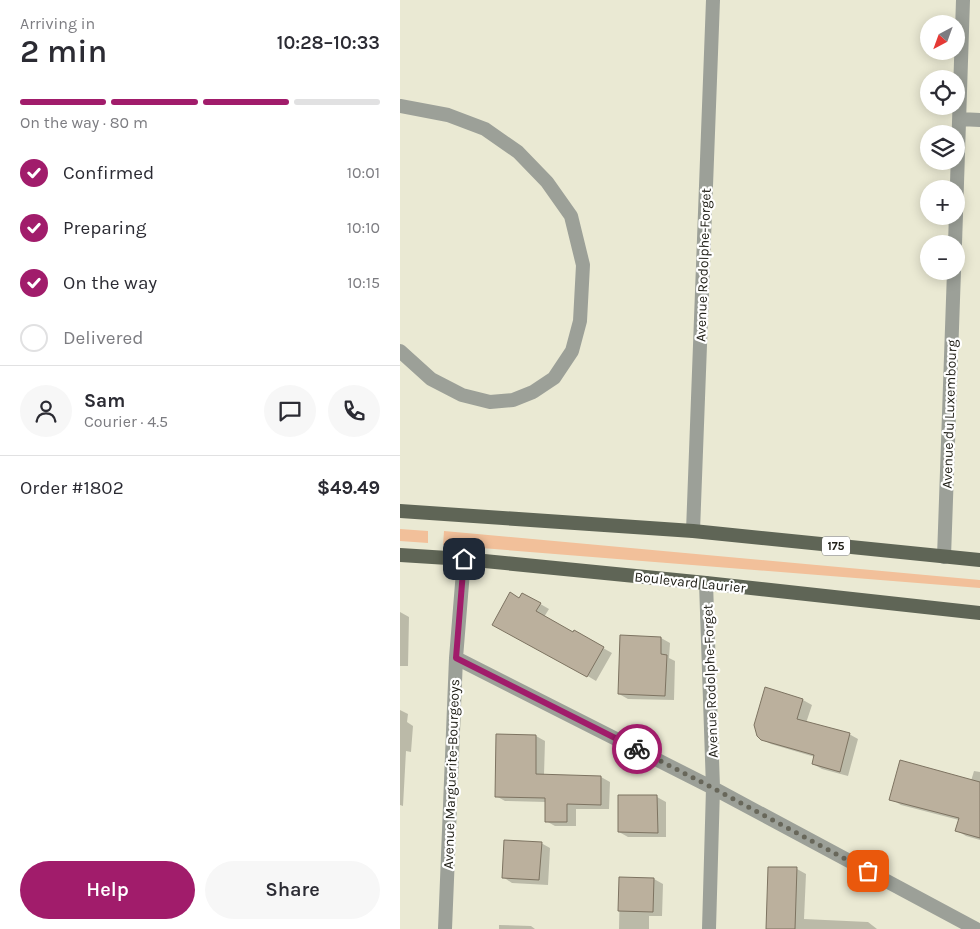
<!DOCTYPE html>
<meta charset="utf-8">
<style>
body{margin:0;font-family:Karla,sans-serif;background:#f7f7f7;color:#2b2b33;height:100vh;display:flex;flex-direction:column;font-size:19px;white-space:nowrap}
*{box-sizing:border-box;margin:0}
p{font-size:16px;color:#7c7c81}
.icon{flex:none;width:28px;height:28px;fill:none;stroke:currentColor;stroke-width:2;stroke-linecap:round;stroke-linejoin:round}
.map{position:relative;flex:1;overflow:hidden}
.details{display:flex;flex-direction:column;background:#fff;width:400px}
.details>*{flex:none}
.needle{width:32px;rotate:221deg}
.buttons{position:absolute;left:520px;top:15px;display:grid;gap:10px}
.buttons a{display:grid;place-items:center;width:45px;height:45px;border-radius:50%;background:#fff;box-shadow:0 2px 12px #0003;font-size:25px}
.pin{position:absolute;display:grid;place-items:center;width:42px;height:42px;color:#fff;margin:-21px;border-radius:10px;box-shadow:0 2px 8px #0006}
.courier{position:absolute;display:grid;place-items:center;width:50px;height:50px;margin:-25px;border:4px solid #a11c6b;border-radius:50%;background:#fff;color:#222;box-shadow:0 1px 6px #0007}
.summary em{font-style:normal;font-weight:600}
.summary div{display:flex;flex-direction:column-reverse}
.summary{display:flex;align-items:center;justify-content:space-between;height:85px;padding:0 20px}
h1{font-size:32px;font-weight:600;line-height:38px}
.bar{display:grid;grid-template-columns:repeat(4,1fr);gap:8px 5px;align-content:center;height:60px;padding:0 20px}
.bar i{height:6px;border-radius:4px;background:#e1e1e2}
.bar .current{background:#a11c6b}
.bar p{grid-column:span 4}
.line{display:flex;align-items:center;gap:12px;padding:0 20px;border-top:1px solid #e1e1e2}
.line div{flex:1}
.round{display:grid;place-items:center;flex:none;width:52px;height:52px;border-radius:26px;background:#f7f7f7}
ol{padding:0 20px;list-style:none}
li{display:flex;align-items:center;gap:15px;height:55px}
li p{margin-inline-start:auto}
li .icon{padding:5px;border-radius:50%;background:#a11c6b;color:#fff;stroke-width:4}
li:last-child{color:#7c7c81}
li i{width:28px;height:28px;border:2px solid #e1e1e2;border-radius:50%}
.button{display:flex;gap:10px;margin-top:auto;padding:10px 20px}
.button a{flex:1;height:58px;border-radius:30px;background:#a11c6b;color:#fff;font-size:20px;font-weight:600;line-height:58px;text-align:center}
.button a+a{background:#f7f7f7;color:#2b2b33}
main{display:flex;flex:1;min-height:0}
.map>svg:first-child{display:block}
.green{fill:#f2c09a}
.shadow{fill:#0003}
.building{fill:#bbb09d;stroke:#7d7361}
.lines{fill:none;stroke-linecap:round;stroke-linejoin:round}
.minor{stroke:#9ca098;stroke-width:14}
.primary{stroke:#5f6556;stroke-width:14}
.done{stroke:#68675a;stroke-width:5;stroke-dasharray:0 9}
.route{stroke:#a11c6b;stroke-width:6}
.labels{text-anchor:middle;stroke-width:4.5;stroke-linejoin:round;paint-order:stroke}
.shield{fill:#fff;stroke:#64645e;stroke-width:1}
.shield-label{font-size:12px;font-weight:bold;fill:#222119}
.street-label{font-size:14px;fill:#222119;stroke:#fff}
</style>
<main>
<section class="details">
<div class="summary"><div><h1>2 min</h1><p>Arriving in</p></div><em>10:28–10:33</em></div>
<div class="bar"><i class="current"></i><i class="current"></i><i class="current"></i><i></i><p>On the way · 80 m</p></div>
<ol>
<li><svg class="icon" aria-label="check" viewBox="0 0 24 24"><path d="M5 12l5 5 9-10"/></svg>Confirmed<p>10:01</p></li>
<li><svg class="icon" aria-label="check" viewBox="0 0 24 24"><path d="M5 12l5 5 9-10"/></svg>Preparing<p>10:10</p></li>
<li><svg class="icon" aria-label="check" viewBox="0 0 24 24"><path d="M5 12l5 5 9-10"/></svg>On the way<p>10:15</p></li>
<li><i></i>Delivered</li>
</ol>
<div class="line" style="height:90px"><a class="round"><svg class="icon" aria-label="person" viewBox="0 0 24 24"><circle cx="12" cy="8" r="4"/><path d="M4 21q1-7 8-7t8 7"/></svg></a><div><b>Sam</b><p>Courier · 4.5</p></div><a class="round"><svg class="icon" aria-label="chat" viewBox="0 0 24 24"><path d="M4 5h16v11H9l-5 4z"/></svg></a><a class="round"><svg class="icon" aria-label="phone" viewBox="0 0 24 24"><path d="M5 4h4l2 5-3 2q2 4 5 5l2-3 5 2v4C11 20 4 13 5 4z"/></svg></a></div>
<div class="line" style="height:65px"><div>Order #1802</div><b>$49.49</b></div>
<div class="button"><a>Help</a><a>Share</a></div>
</section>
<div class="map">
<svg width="580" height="929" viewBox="0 0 580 929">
<rect width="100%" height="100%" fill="#eae9d3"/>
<path class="green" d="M0,529L28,531V543L0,541Z
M44,531L580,580V588L43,545Z"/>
<path class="shadow" d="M123,594L149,609L144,617L173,634L174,632L212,653L196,681L161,660L120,599Z
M0,612L9,617L8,666H0Z
M261,638L270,643L269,658L275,661L274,700L228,699L219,694Z
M366,689L403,700L412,705L406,723L449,734L458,739L448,776L422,769L413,764L415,757L371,744L361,739Z
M0,710L8,714L7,722L13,726L11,752L6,751L3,806L0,805Z
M97,735L136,736L145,741L144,775L201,777L210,782L209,809H176V826H155L146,821V802L105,801L96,796Z
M574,771L580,772V840L566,836L556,830L559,820L501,805L491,799L571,781Z
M257,797L266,802V837H228L219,832Z
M141,843L150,848L148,885L112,883L103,877Z
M397,869L406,874L404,919L468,922L477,929H366Z
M220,878L254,879L263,884L262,916H249V929H219Z
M99,925L131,926L135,929H99Z"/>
<path class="building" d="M110,592L119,598L122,593L141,603L136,611L173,632L174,630L204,647L187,677L92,625Z
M220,635L261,637V654L267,655L265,696L218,694Z
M365,687L403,699L397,719L450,733L440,772L412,764L414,755L361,740L357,736L354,725Z
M96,734L136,735V774L201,776V805L167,804V822H145V798L95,797Z
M500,760L580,782V838L555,831L559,818L489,800Z
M218,795H257L258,833L218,832Z
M104,840L142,842L139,880L102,878Z
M368,867H397L395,929H366Z
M219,877L254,878L253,912L218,911Z"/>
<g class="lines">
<path class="minor" d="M0,106L48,115L85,129L118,152L147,182L171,216L183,265L180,321L172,351L154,378L133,392L113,400L90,402L62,395L31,379L0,351
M560,119L580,120
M555,244L563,0
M293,531L313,0
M544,557L554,271
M306,583L313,788L309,929
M56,658L313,788L576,929
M45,929L56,658L64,559"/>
<path class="primary" d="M0,511L293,531L580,560
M0,555L64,559L306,583L580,613"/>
</g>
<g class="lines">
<path class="done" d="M237,749L313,788L468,871"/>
<path class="route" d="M64,559L56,658L237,749"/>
</g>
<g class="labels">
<rect class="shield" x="422" y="536.5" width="28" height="19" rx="4"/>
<g class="shield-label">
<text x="436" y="550">175</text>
</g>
<g class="street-label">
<text transform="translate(303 265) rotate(-88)" y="5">Avenue Rodolphe-Forget</text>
<text transform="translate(549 414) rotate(-88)" y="5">Avenue du Luxembourg</text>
<text transform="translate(290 582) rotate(6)" y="5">Boulevard Laurier</text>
<text transform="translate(310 681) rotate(-92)" y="5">Avenue Rodolphe-Forget</text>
<text transform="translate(51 774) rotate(-88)" y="5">Avenue Marguerite-Bourgeoys</text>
</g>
</g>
</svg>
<div class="buttons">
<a><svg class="needle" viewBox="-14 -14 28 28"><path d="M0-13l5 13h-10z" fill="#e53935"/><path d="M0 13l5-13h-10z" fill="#7c7c81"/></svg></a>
<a><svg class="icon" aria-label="locate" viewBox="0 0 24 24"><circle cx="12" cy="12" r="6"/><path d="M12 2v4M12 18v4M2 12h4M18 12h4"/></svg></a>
<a><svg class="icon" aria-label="layers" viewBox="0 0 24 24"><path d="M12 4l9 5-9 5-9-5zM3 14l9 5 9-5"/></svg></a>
<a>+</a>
<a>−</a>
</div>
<div class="pin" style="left:468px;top:871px;background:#ea580c"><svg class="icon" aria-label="bag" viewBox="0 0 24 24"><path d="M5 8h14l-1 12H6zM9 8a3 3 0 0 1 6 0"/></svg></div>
<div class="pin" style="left:64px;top:559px;background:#1f2937"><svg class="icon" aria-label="home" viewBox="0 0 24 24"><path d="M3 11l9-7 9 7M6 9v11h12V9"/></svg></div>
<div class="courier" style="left:237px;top:749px"><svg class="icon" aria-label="bike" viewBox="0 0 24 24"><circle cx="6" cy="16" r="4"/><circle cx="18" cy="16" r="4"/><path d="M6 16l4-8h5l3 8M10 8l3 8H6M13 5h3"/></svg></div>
</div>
</main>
